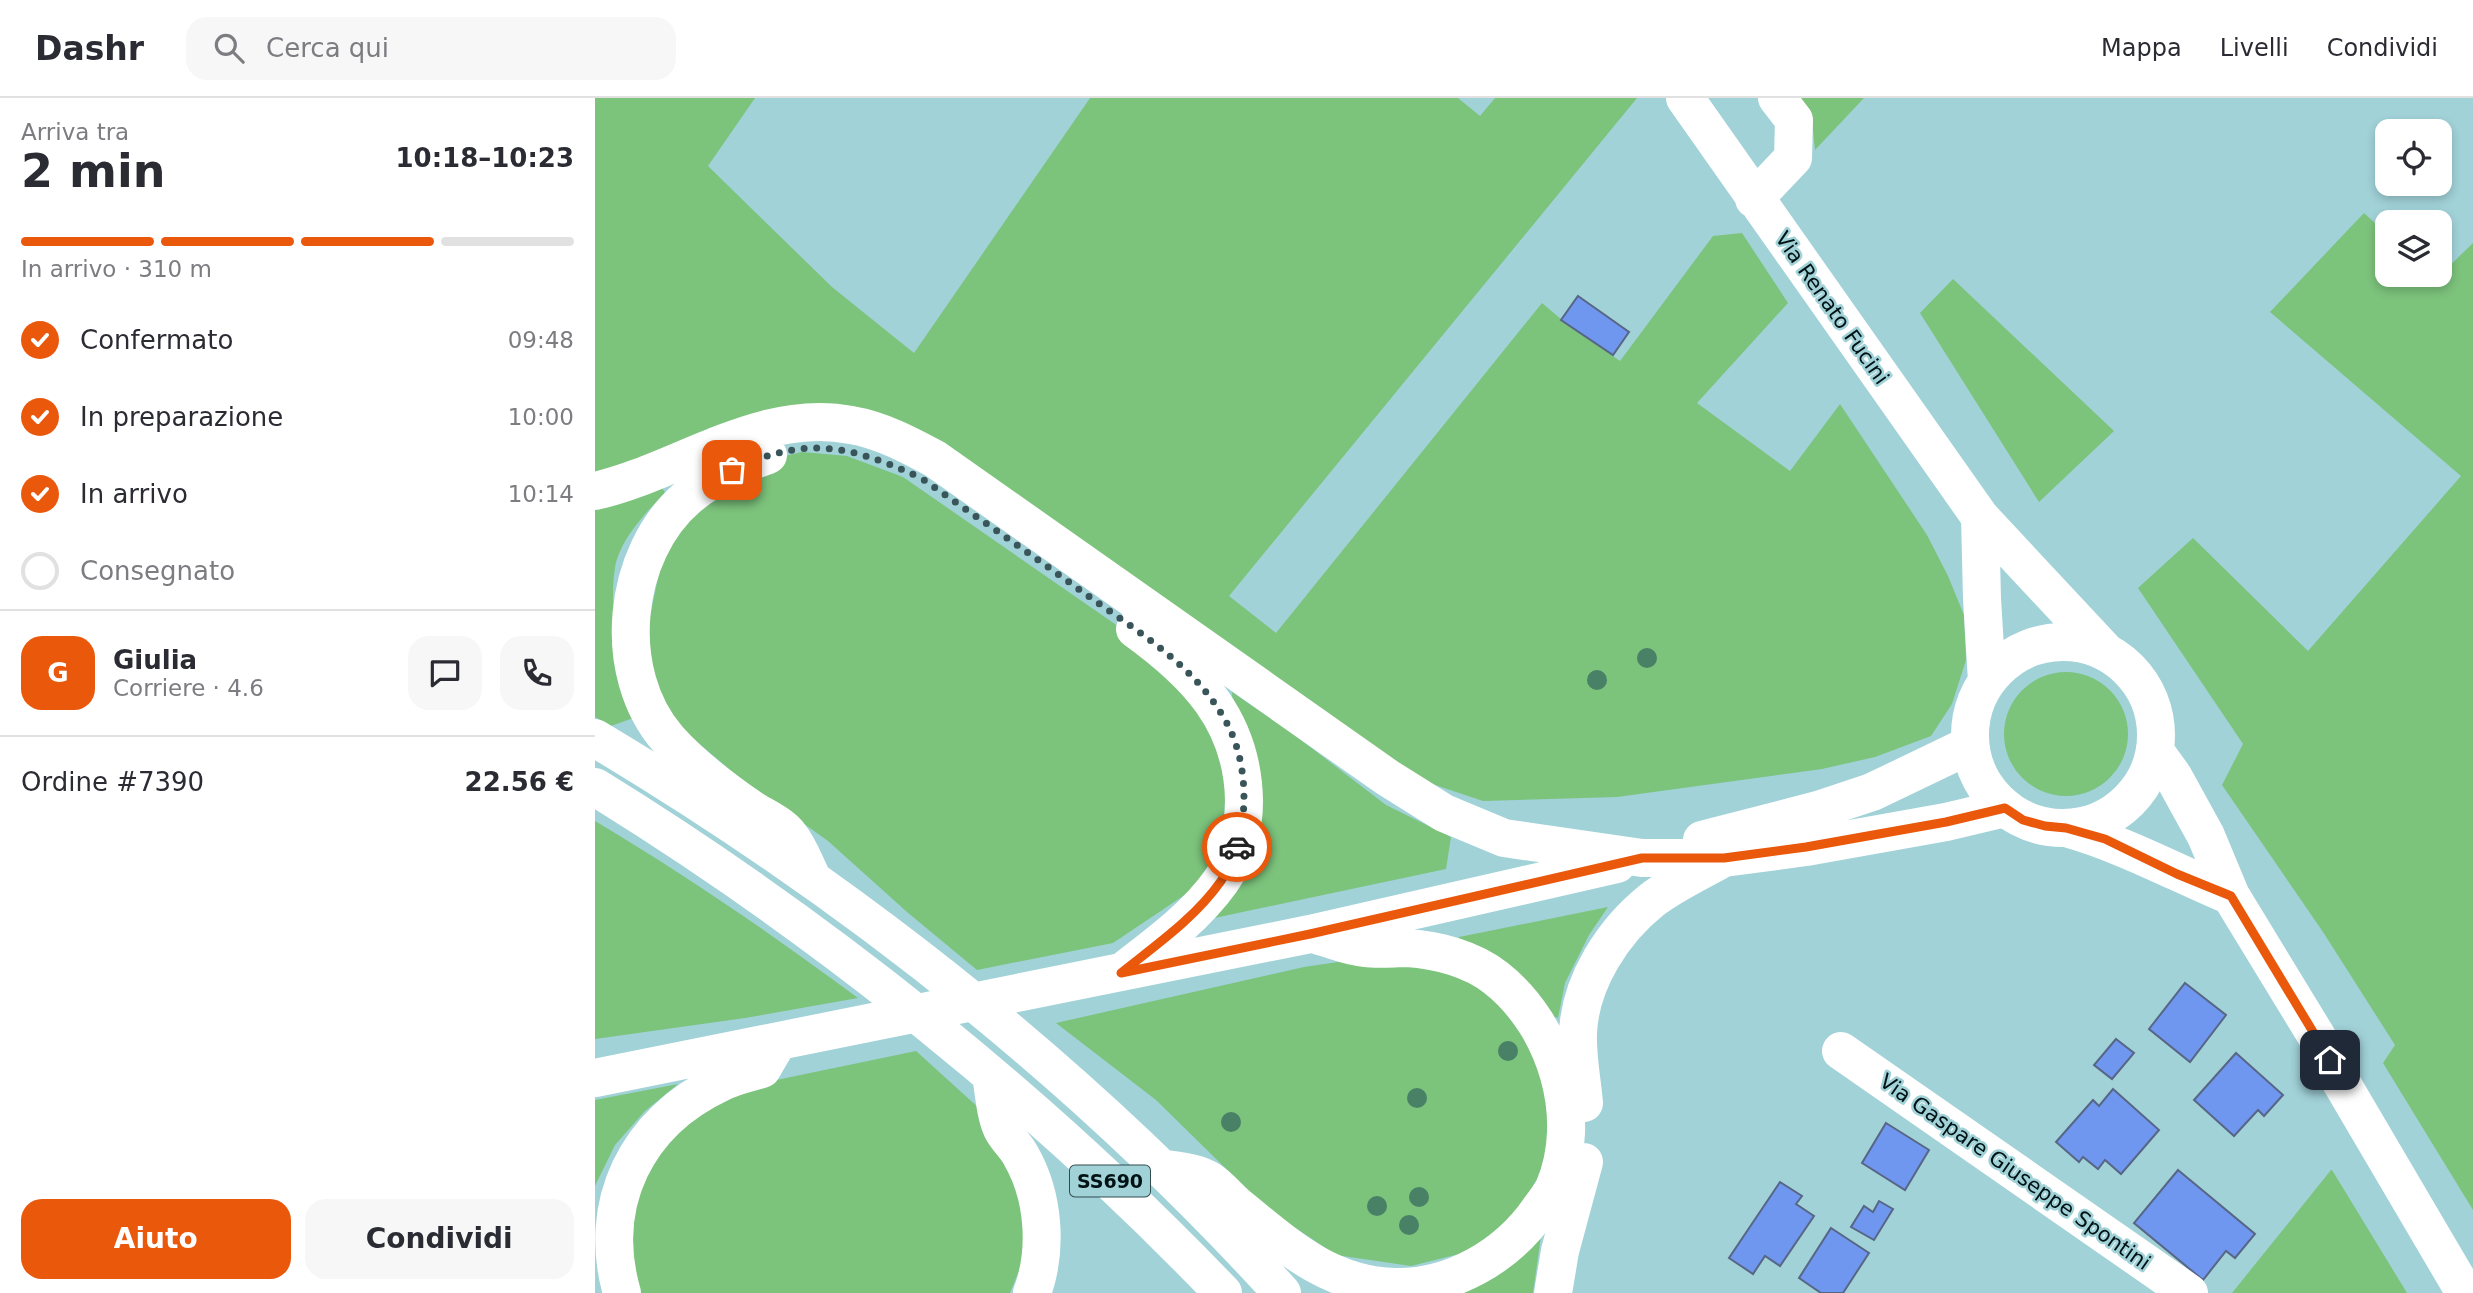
<!DOCTYPE html>
<html lang="it">
<meta charset="utf-8">
<style>
body{margin:0;font-family:"DejaVu Sans",sans-serif;background:#f7f7f7;color:#2b2b33;height:100vh;display:flex;flex-direction:column;font-size:26px;white-space:nowrap}
*{box-sizing:border-box;margin:0}
p{font-size:23px;color:#7c7c81}
.icon{flex:none;width:38px;height:38px;fill:none;stroke:currentColor;stroke-width:2;stroke-linecap:round;stroke-linejoin:round}
.map{position:relative;flex:1;overflow:hidden}
.sheet{display:flex;flex-direction:column;background:#fff;width:595px}
.sheet>*{flex:none}
.buttons{position:absolute;left:1780px;top:21px;display:grid;gap:14px}
.buttons a{display:grid;place-items:center;width:77px;height:77px;border-radius:14px;background:#fff;box-shadow:0 4px 10px #0003;font-size:35px}
.pin{position:absolute;display:grid;place-items:center;width:60px;height:60px;color:#fff;margin:-30px;border-radius:14px;box-shadow:0 4px 10px #0006}
.courier{position:absolute;display:grid;place-items:center;width:70px;height:70px;margin:-35px;border:5px solid #ea580c;border-radius:50%;background:#fff;color:#222;box-shadow:0 2px 9px #0007}
.summary em{font-style:normal;font-weight:700}
.summary div{display:flex;flex-direction:column-reverse}
.summary{display:flex;align-items:center;justify-content:space-between;height:119px;padding:0 21px}
h1{font-size:46px;font-weight:700;line-height:52px}
.bar{display:grid;grid-template-columns:repeat(4,1fr);gap:10px 7px;align-content:center;height:84px;padding:0 21px}
.bar i{height:9px;border-radius:5px;background:#e1e1e2}
.bar .current{background:#ea580c}
.bar p{grid-column:span 4}
.line{display:flex;align-items:center;gap:18px;padding:0 21px;border-top:2px solid #e1e1e2}
.line div{flex:1}
.round{display:grid;place-items:center;flex:none;width:74px;height:74px;border-radius:21px;background:#f7f7f7}
ol{padding:0 21px;list-style:none}
li{display:flex;align-items:center;gap:21px;height:77px}
li p{margin-inline-start:auto}
li .icon{padding:7px;border-radius:50%;background:#ea580c;color:#fff;stroke-width:4}
li:last-child{color:#7c7c81}
li i{width:38px;height:38px;border:4px solid #e1e1e2;border-radius:50%}
.button{display:flex;gap:14px;margin-top:auto;padding:14px 21px}
.button a{flex:1;height:80px;border-radius:21px;background:#ea580c;color:#fff;font-size:28px;font-weight:700;line-height:80px;text-align:center}
.button a+a{background:#f7f7f7;color:#2b2b33}
header{display:flex;align-items:center;gap:42px;box-sizing:border-box;height:98px;padding:0 35px;background:#fff;border-bottom:2px solid #e1e1e2}
header strong{font-size:33px}
nav{display:flex;gap:38px;margin-inline-start:auto;font-size:24px}
.search{width:490px;height:63px;background:#f7f7f7;display:flex;align-items:center;gap:18px;box-sizing:border-box;padding:0 24px;border-radius:21px;color:#7c7c81;font-size:26px}
main{display:flex;flex:1;min-height:0}
.map>svg:first-child{display:block}
.green{fill:#7cc37c}
.building{fill:#6f97ef;stroke:#576685;stroke-width:2}
.lines{fill:none;stroke-linecap:round;stroke-linejoin:round}
.minor{stroke:#fff;stroke-width:38}
.highway{stroke:#fff;stroke-width:38}
.tree{fill:#488166}
.done{stroke:#395559;stroke-width:7;stroke-dasharray:0 12.6}
.route{stroke:#ea580c;stroke-width:9}
.labels{text-anchor:middle;stroke-width:5;stroke-linejoin:round;paint-order:stroke}
.shield{fill:#a1d2d8;stroke:#314c4f;stroke-width:2}
.shield-label{font-size:19px;font-weight:bold;fill:#011214}
.street-label{font-size:21px;fill:#011214;stroke:#a1d2d8}
</style>
<header>
<strong>Dashr</strong>
<div class="search"><svg class="icon" aria-label="search" viewBox="0 0 24 24"><circle cx="10" cy="10" r="6"/><path d="M15 15l6 6"/></svg>Cerca qui</div>
<nav><a>Mappa</a><a>Livelli</a><a>Condividi</a></nav>
</header>
<main>
<section class="sheet">
<div class="summary"><div><h1>2 min</h1><p>Arriva tra</p></div><em>10:18–10:23</em></div>
<div class="bar"><i class="current"></i><i class="current"></i><i class="current"></i><i></i><p>In arrivo · 310 m</p></div>
<ol>
<li><svg class="icon" aria-label="check" viewBox="0 0 24 24"><path d="M5 12l5 5 9-10"/></svg>Confermato<p>09:48</p></li>
<li><svg class="icon" aria-label="check" viewBox="0 0 24 24"><path d="M5 12l5 5 9-10"/></svg>In preparazione<p>10:00</p></li>
<li><svg class="icon" aria-label="check" viewBox="0 0 24 24"><path d="M5 12l5 5 9-10"/></svg>In arrivo<p>10:14</p></li>
<li><i></i>Consegnato</li>
</ol>
<div class="line" style="height:126px"><b class="round" style="background:#ea580c;color:#fff">G</b><div><b>Giulia</b><p>Corriere · 4.6</p></div><a class="round"><svg class="icon" aria-label="chat" viewBox="0 0 24 24"><path d="M4 5h16v11H9l-5 4z"/></svg></a><a class="round"><svg class="icon" aria-label="phone" viewBox="0 0 24 24"><path d="M5 4h4l2 5-3 2q2 4 5 5l2-3 5 2v4C11 20 4 13 5 4z"/></svg></a></div>
<div class="line" style="height:91px"><div>Ordine #7390</div><b>22.56 €</b></div>
<div class="button"><a>Aiuto</a><a>Condividi</a></div>
</section>
<div class="map">
<svg width="1878" height="1195" viewBox="0 0 1878 1195">
<rect width="100%" height="100%" fill="#a1d2d8"/>
<path class="green" d="M0,0H160L113,68L237,189L319,255L495,0H863L885,18L900,0H1042L634,498L681,535L947,205L967,222L1025,263L1118,138L1147,135L1193,205L1102,305L1195,373L1245,306L1332,437L1353,478L1369,517L1371,562L1357,606L1336,638L1280,659L1227,671L1022,699L888,703L825,682L266,315L0,377Z
M1199,0H1269L1220,52L1217,22Z
M1769,115L1792,136V177H1838L1842,180L1878,145V1112L1788,965L1800,947L1728,834L1627,687L1648,646L1543,490L1598,440L1713,553L1866,378L1675,214Z
M1358,181L1519,333L1444,404L1325,215Z
M207,354L252,358L308,379L530,533L609,615L631,668L629,730L616,763L597,792L518,845L382,872L312,814L233,743L141,677L74,620L47,558L71,440L165,364Z
M64,384L70,395C51,414 24,443 20,470C12,520 30,571 41,619L16,628L0,619V403Z
M1409 636a62 62 0 1 1 124 0a62 62 0 1 1-124 0Z
M637,594L693,632L791,707L856,739L851,771L610,822L646,759Z
M0,723C91,777 178,837 263,900L150,920L0,941Z
M1013,809L994,837L970,885L963,920L953,917L863,842L864,839Z
M791,857L887,883L951,970L956,1018L948,1071L923,1113L876,1153L816,1168L741,1157L671,1110L561,1002L461,925L709,869Z
M321,953L396,1021L419,1059L432,1153L415,1195H36L26,1114L51,1055L133,992Z
M83,986L50,1013L20,1047L0,1088V1002Z
M1737,1072L1812,1195H1637L1736,1072Z
M947,1131L938,1195H835Z"/>
<path class="building" d="M983,198L1034,234L1018,257L966,222Z
M1590,885L1631,917L1595,964L1554,931Z
M1521,941L1539,955L1517,981L1499,967Z
M1641,955L1688,997L1669,1018L1663,1012L1639,1038L1599,1002Z
M1518,991L1564,1032L1526,1076L1510,1062L1503,1071L1488,1059L1484,1064L1461,1044L1498,1002L1504,1008Z
M1291,1025L1334,1052L1310,1092L1267,1065Z
M1583,1072L1660,1136L1640,1160L1631,1153L1608,1182L1539,1125Z
M1185,1084L1207,1098L1201,1106L1219,1118L1185,1168L1170,1158L1158,1176L1134,1160Z
M1284,1103L1298,1111L1279,1142L1256,1129L1269,1108L1278,1114Z
M1236,1130L1274,1155L1248,1195H1226L1204,1180Z"/>
<g class="lines">
<path class="minor" d="M1090,0L1385,419L1510,553
M1159,101L1198,60L1199,22L1182,0
M1385,419L1387,501L1392,583
M1375 637a93 93 0 1 1 186 0a93 93 0 1 1-186 0Z
M1560,653L1578,678L1611,738L1636,798L1736,962L1746,984L1870,1195
M1471,730C1528,746 1581,775 1636,798
M1246,953L1594,1195"/>
<path class="highway" d="M173,357C145,367 116,379 93,399C27,455 15,575 73,641C97,668 126,690 155,710C167,718 186,726 194,737C204,749 210,766 217,780
M0,393C84,374 166,309 256,327C286,332 314,347 340,361L793,680L849,715L909,740L1047,760H1129L1211,749L1351,724L1410,710
M0,640C254,792 488,976 687,1195
M0,689C227,829 444,1003 628,1195
M1107,742L1223,712L1277,694L1375,647
M532,870C566,844 601,818 626,783C642,761 649,730 649,703C648,623 601,575 540,531
M396,977C399,994 400,1016 407,1031C412,1041 421,1048 426,1058C449,1098 453,1152 437,1195
M0,980L715,836L1022,766
M989,1005C987,982 982,958 983,935C985,884 1018,833 1057,802C1078,786 1104,774 1127,761
M566,1070C579,1073 596,1073 608,1079C621,1084 633,1100 644,1109C693,1149 734,1187 800,1189C857,1190 912,1158 944,1112C949,1105 955,1098 959,1090C989,1020 961,927 901,880C877,861 843,852 812,850C799,850 784,852 770,850C755,849 739,842 724,838
M27,1195C1,1105 42,1024 125,985C138,978 153,975 167,971L181,947
M958,1195L965,1153L989,1064"/>
</g>
<g class="tree">
<circle cx="1052" cy="560" r="10"/>
<circle cx="1002" cy="582" r="10"/>
<circle cx="913" cy="953" r="10"/>
<circle cx="822" cy="1000" r="10"/>
<circle cx="636" cy="1024" r="10"/>
<circle cx="824" cy="1099" r="10"/>
<circle cx="782" cy="1108" r="10"/>
<circle cx="814" cy="1127" r="10"/>
</g>
<g class="lines">
<path class="done" d="M137,372C212,337 254,347 326,380C383,420 440,459 496,500C545,535 598,567 629,620C651,657 654,708 642,749"/>
<path class="route" d="M642,749C637,760 633,773 626,783C600,820 561,847 526,875L715,836L1047,760H1129L1211,749L1351,724L1410,710L1428,722L1450,728L1471,730L1510,741L1582,776L1636,798L1735,962"/>
</g>
<g class="labels">
<rect class="shield" x="475" y="1067.5" width="80" height="31" rx="5"/>
<g class="shield-label">
<text x="515" y="1090">SS690</text>
</g>
<g class="street-label">
<text transform="translate(1237 210) rotate(55)" y="7">Via Renato Fucini</text>
<text transform="translate(1420 1074) rotate(35)" y="7">Via Gaspare Giuseppe Spontini</text>
</g>
</g>
</svg>
<div class="buttons">
<a><svg class="icon" aria-label="locate" viewBox="0 0 24 24"><circle cx="12" cy="12" r="6"/><path d="M12 2v4M12 18v4M2 12h4M18 12h4"/></svg></a>
<a><svg class="icon" aria-label="layers" viewBox="0 0 24 24"><path d="M12 4l9 5-9 5-9-5zM3 14l9 5 9-5"/></svg></a>
</div>
<div class="pin" style="left:137px;top:372px;background:#ea580c"><svg class="icon" aria-label="bag" viewBox="0 0 24 24"><path d="M5 8h14l-1 12H6zM9 8a3 3 0 0 1 6 0"/></svg></div>
<div class="pin" style="left:1735px;top:962px;background:#1f2937"><svg class="icon" aria-label="home" viewBox="0 0 24 24"><path d="M3 11l9-7 9 7M6 9v11h12V9"/></svg></div>
<div class="courier" style="left:642px;top:749px"><svg class="icon" aria-label="car" viewBox="0 0 24 24"><path d="M5 17H2v-5l4-1 3-4h7l3 4 3 1v5h-3M9 17h6M6 11h13"/><circle cx="7" cy="17" r="2"/><circle cx="17" cy="17" r="2"/></svg></div>
</div>
</main>
